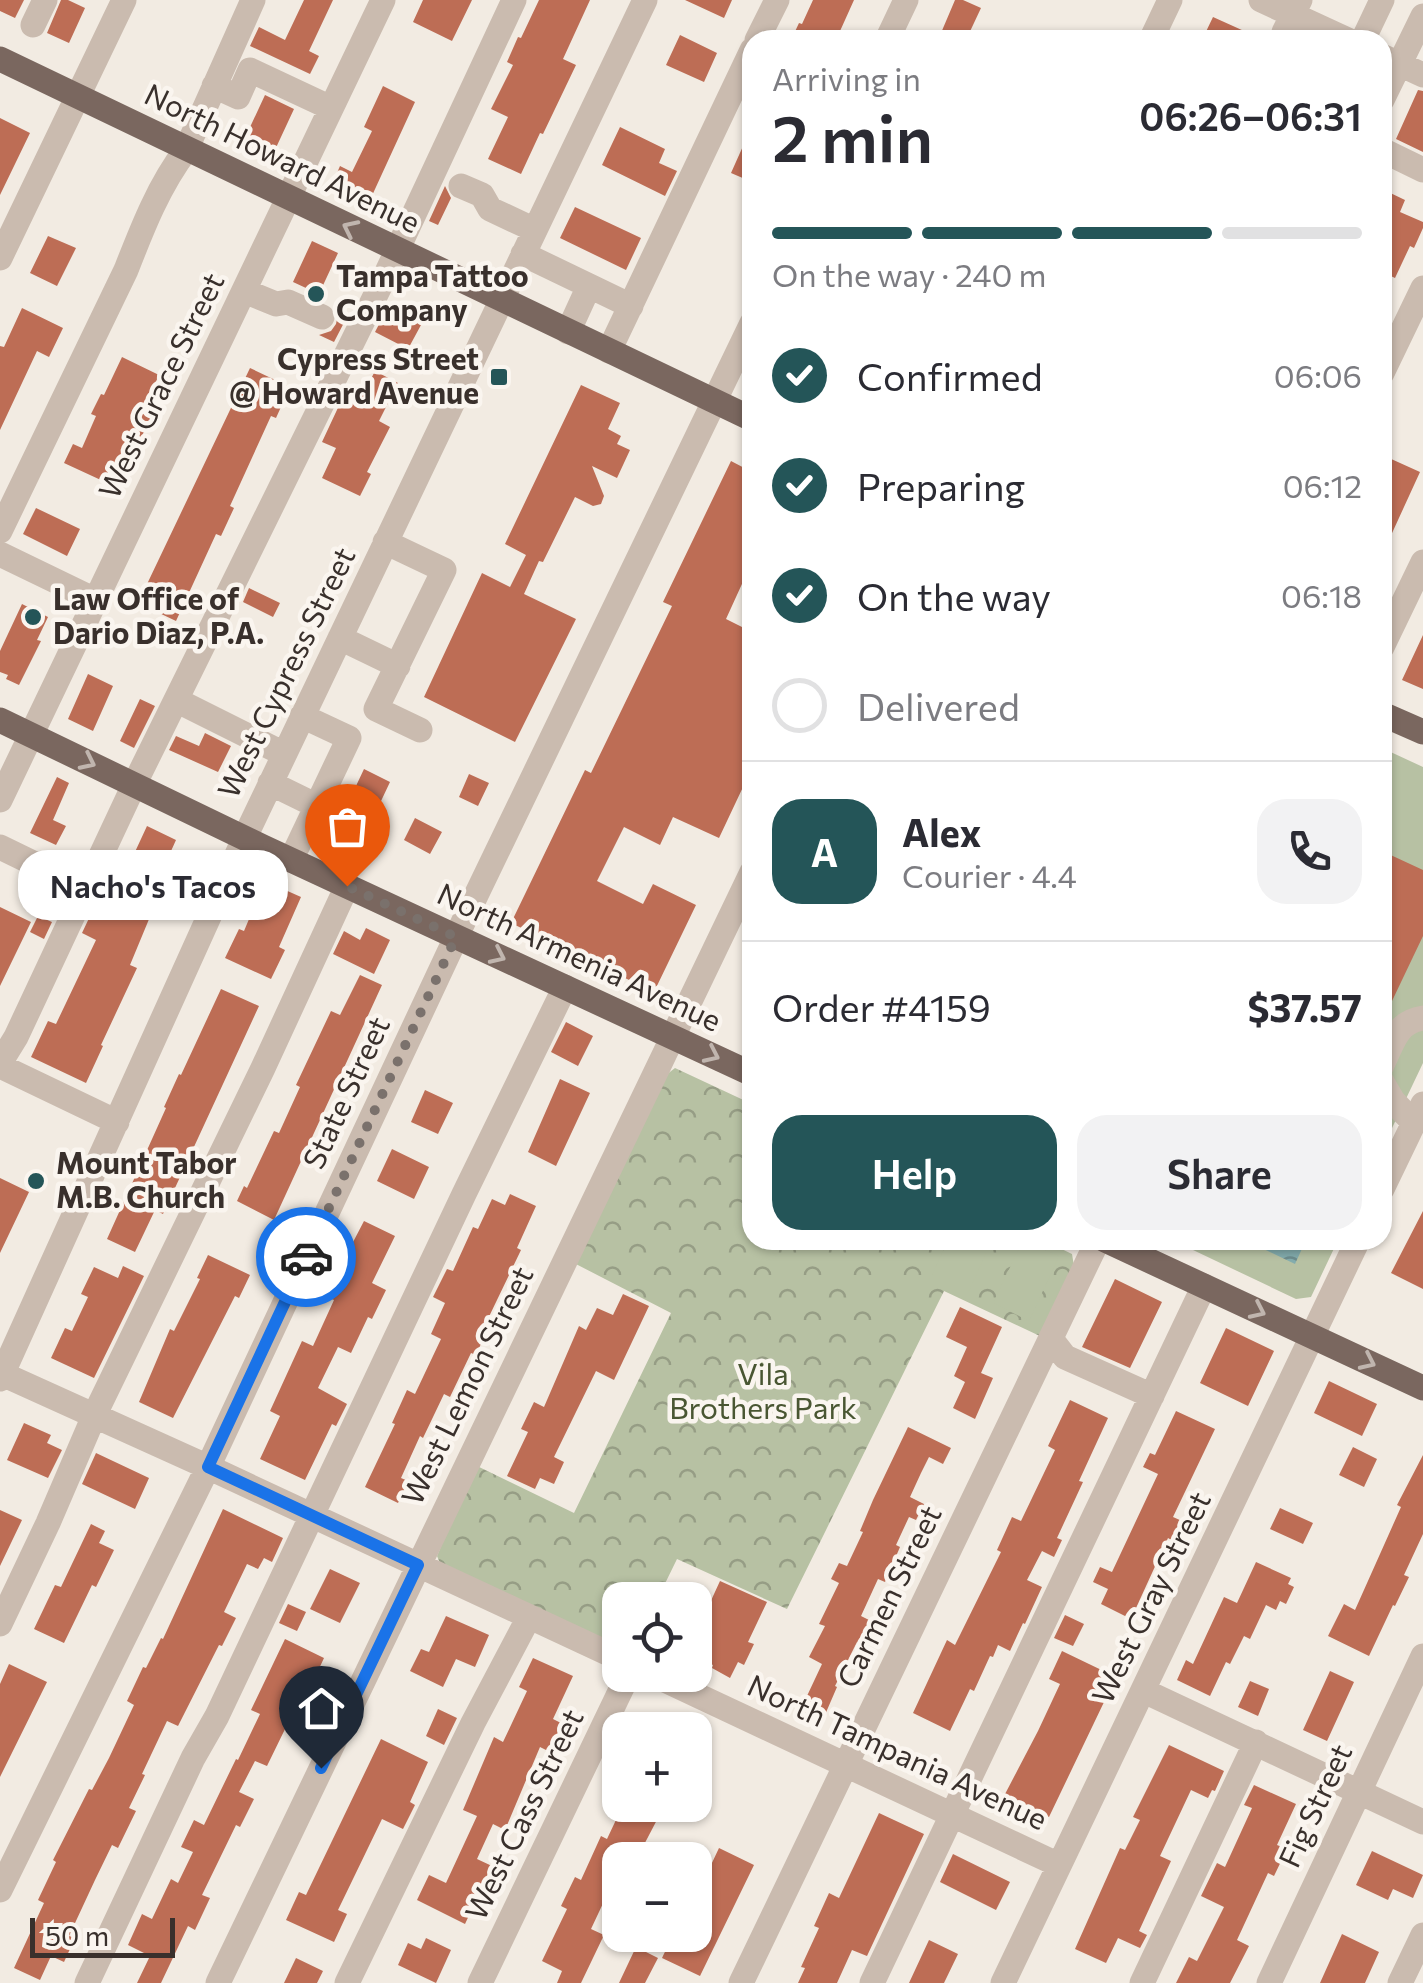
<!DOCTYPE html>
<meta charset="utf-8">
<style>
body{margin:0;font-family:Commissioner,sans-serif;background:#f2f2f3;color:#2b2b33;height:100vh;display:flex;flex-direction:column;font-size:38px;white-space:nowrap}
*{box-sizing:border-box;margin:0}
p{font-size:32px;color:#7c7c81}
.icon{flex:none;width:55px;height:55px;fill:none;stroke:currentColor;stroke-width:2;stroke-linecap:round;stroke-linejoin:round}
.map{position:relative;flex:1;overflow:hidden}
.details{position:absolute;left:742px;top:30px;width:650px;height:1220px;display:flex;flex-direction:column;background:#fff;border-radius:30px;box-shadow:0 2px 8px #0004}
.details>*{flex:none}
.tools{position:absolute;left:602px;top:1582px;display:grid;gap:20px}
.tools a{display:grid;place-items:center;width:110px;height:110px;border-radius:20px;background:#fff;box-shadow:0 2px 8px #0004;font-size:50px}
.scale{position:absolute;left:30px;bottom:25px;width:145px;box-sizing:border-box;padding-left:10px;border:5px solid #39302c;border-top:0;font-size:28px;line-height:35px;white-space:nowrap;color:#39302c;-webkit-text-stroke:8px #faf5ef;paint-order:stroke}
.pin{position:absolute;display:grid;place-items:center;width:85px;height:85px;color:#fff;margin:-102px -42px;border-radius:50% 50% 50% 0;rotate:-45deg;box-shadow:0 0 10px #0007}
.pin .icon{rotate:45deg}
.courier{position:absolute;display:grid;place-items:center;width:100px;height:100px;margin:-50px;border:8px solid #1a73e8;border-radius:50%;background:#fff;color:#222;box-shadow:0 2px 12px #0007}
.bubble{position:absolute;height:70px;border-radius:30px;background:#fff;box-shadow:0 2px 8px #0004;font-size:32px;font-weight:600;line-height:70px;text-align:center}
.overview em{font-style:normal;font-weight:600}
.overview div{display:flex;flex-direction:column-reverse}
.overview{display:flex;align-items:center;justify-content:space-between;height:170px;padding:0 30px}
h1{font-size:65px;font-weight:600;line-height:75px}
.bar{display:grid;grid-template-columns:repeat(4,1fr);gap:15px 10px;align-content:center;height:120px;padding:0 30px}
.bar i{height:12px;border-radius:8px;background:#e1e1e2}
.bar .selected{background:#245558}
.bar p{grid-column:span 4}
.line{display:flex;align-items:center;gap:25px;padding:0 30px;border-top:2px solid #e1e1e2}
.line div{flex:1}
.round{display:grid;place-items:center;flex:none;width:105px;height:105px;border-radius:30px;background:#f2f2f3}
ol{padding:0 30px;list-style:none}
li{display:flex;align-items:center;gap:30px;height:110px}
li p{margin-inline-start:auto}
li .icon{padding:10px;border-radius:50%;background:#245558;color:#fff;stroke-width:4}
li:last-child{color:#7c7c81}
li i{width:55px;height:55px;border:5px solid #e1e1e2;border-radius:50%}
.cta{display:flex;gap:20px;margin-top:auto;padding:20px 30px}
.cta a{flex:1;height:115px;border-radius:30px;background:#245558;color:#fff;font-size:40px;font-weight:600;line-height:115px;text-align:center}
.cta a+a{background:#f2f2f3;color:#2b2b33}
.map>svg:first-child{display:block}
.park{fill:url(#park-crowns)}
.garden{fill:#b7c1a3}
.water{fill:url(#water-waves)}
.building{fill:#bd6d55}
.lines{fill:none;stroke-linecap:round;stroke-linejoin:round}
.minor{stroke:#cabbaf;stroke-width:25}
.major{stroke:#7a675f;stroke-width:25}
.oneway{stroke:#c0b5ae}
.done{stroke:#7a716c;stroke-width:10;stroke-dasharray:0 18}
.route{stroke:#1a73e8;stroke-width:12}
.poi-dot{fill:#245558;stroke:#faf5ef;stroke-width:4}
.labels{text-anchor:middle;stroke-width:9;stroke-linejoin:round;paint-order:stroke}
.street-label{font-size:30px;fill:#39302c;stroke:#faf5ef}
.poi-label{font-size:30px;font-weight:bold;fill:#39302c;stroke:#faf5ef;text-anchor:start}
.park-label{font-size:30px;fill:#495632;stroke:#faf5ef}
</style>
<div class="map">
<svg width="1423" height="1983" viewBox="0 0 1423 1983">
<defs>
<pattern id="park-crowns" width="20" height="18" patternUnits="userSpaceOnUse" patternTransform="scale(2.5)"><rect width="20" height="18" fill="#b7c1a3"/><path d="M2 6a3 3 0 1 1 6 0M12 15a3 3 0 1 1 6 0" fill="none" stroke="#969d85"/></pattern>
<pattern id="water-waves" width="16" height="10" patternUnits="userSpaceOnUse" patternTransform="scale(2.5)"><rect width="16" height="10" fill="#83acad"/><path d="M0 5q4-4 8 0t8 0" fill="none" stroke="#6c8c8d"/></pattern>
</defs>
<rect width="100%" height="100%" fill="#f2ebe2"/>
<path class="park" d="M675,1068L752,1104V1240H1043L1072,1254L1074,1266L1042,1337L944,1291L787,1609L677,1559L657,1600H620V1652L442,1568L437,1556L475,1465L574,1513L671,1313L572,1262L661,1079Z"/>
<path class="garden" d="M1382,748L1423,767V1063L1383,1147Z
M948,1240H992L968,1293L932,1275Z
M1023,1240L1059,1256L1029,1321L993,1303Z
M1172,1240H1338L1311,1297L1296,1299Z"/>
<path class="water" d="M1245,1240H1306L1295,1264Z"/>
<path class="building" d="M0,0H24L15,18L0,11Z
M61,0H68L85,8L69,43L47,33Z
M304,0H333L309,51L319,56L310,74L250,46L259,27L285,40Z
M423,0H472L452,41L413,22Z
M539,0H590L563,59L576,65L543,134L540,133L521,174L488,159L508,117L491,109L513,65L507,62L518,37L521,38Z
M685,0H732L724,18Z
M813,0H854L836,40H791L799,23L802,24Z
M955,0H963L981,8L966,40H938Z
M1213,17L1264,40H1202Z
M680,35L717,53L704,82L666,65Z
M383,86L415,102L370,200L333,182L340,166L352,172L372,131L364,127Z
M1418,90L1423,91V152L1396,139Z
M265,95L294,109L274,152L245,138Z
M0,118L30,133L0,195Z
M752,126V182L731,173Z
M620,127L665,149L659,163L677,171L665,196L602,165Z
M445,186L451,198L438,225L429,221Z
M1382,189L1405,200L1400,212L1423,222V228L1414,248L1410,246L1395,278L1382,272Z
M575,207L641,238L626,270L560,238Z
M48,236L76,248L57,286L30,273Z
M312,241L338,253L319,294L293,282Z
M334,306L349,313L334,342L319,335L331,331L336,324L338,314Z
M388,307L421,325L408,349L375,332Z
M22,308L63,328L49,357L37,351L0,430V346L4,347Z
M122,357L159,375L141,413L151,418L116,487L64,463L73,444L82,448L96,416L91,414L101,394L104,395Z
M250,368L290,387L276,418L271,416L230,506L234,508L221,536L216,534L176,621L138,603Z
M375,371L398,383L379,421L390,427L367,472L371,474L360,496L322,478L336,448L322,442L343,397L358,404Z
M581,385L620,403L608,429L621,436L617,444L630,450L617,478L592,466L604,496L601,504L593,506L575,497L543,562L539,561L524,594L576,619L515,742L424,697L482,573L510,587L526,555L505,544Z
M1389,458L1420,472L1382,555V472Z
M731,461L752,472V562L726,619L752,632V768L719,838L673,817L660,845L624,827L597,881L643,904L653,884L696,905L654,992L511,923L585,770L591,773L672,606L663,602Z
M36,508L80,529L67,556L23,534Z
M249,588L280,603L273,617L243,602Z
M22,604L48,617L37,640L41,641L19,685L6,679L8,675L0,672V651Z
M1423,635V689L1402,680Z
M88,674L113,686L93,731L68,719Z
M140,699L155,706L134,748L120,741Z
M205,733L231,746L218,772L169,750L176,736L199,746Z
M364,769L390,782L365,835L339,822Z
M469,774L489,783L478,806L459,797Z
M57,777L69,783L53,820L66,826L56,845L30,833Z
M415,818L442,832L430,854L404,840Z
M147,826L176,840L158,880L164,883L130,965L137,968L101,1045L103,1046L86,1083L31,1057L48,1021L56,1024L96,940L82,933L116,861L128,867Z
M1382,851L1423,870V936L1382,1022Z
M265,881L301,897L279,947L285,950L271,979L225,958L239,929L244,931Z
M0,907L31,922L0,986Z
M38,916L52,922L44,939L30,932Z
M366,928L390,940L374,974L333,954L344,931L360,940Z
M360,975L382,985L274,1220L237,1201L244,1186L247,1188L274,1131L279,1133L300,1087L296,1085L331,1011L340,1015Z
M221,989L259,1006L163,1214L155,1210L135,1252L107,1239L166,1108L164,1107L179,1074L181,1075Z
M566,1022L593,1036L578,1066L551,1052Z
M560,1079L590,1093L556,1166L528,1152Z
M425,1090L453,1103L438,1134L411,1122Z
M392,1149L429,1167L414,1199L377,1181Z
M0,1178L29,1192L0,1253Z
M510,1194L536,1206L517,1248L521,1250L484,1327L488,1328L476,1355L471,1353L450,1397L444,1394L423,1438L420,1436L401,1478L408,1481L398,1503L365,1487L395,1424L392,1423L407,1390L415,1394L441,1339L431,1334L445,1303L433,1297L447,1269L453,1271L473,1227L478,1229L492,1199L505,1205Z
M1423,1211V1289L1391,1273Z
M364,1221L395,1236L372,1283L386,1290L372,1319L368,1317L351,1353L338,1347L318,1388L347,1404L336,1426L332,1424L305,1480L260,1459L280,1416L270,1411L302,1341L313,1346L334,1300L325,1296Z
M208,1255L250,1275L239,1298L235,1296L173,1418L139,1402L170,1329L174,1331L200,1279L197,1278Z
M123,1266L144,1276L94,1378L51,1358L65,1328L72,1331L88,1297L81,1294L94,1267L118,1278Z
M1115,1279L1162,1302L1130,1368L1082,1347Z
M623,1294L649,1306L614,1380L596,1371L554,1457L564,1462L554,1484L540,1478L535,1489L507,1476L528,1432L521,1429L534,1402L544,1407L579,1326L586,1330L597,1308L613,1315Z
M960,1307L1002,1327L981,1373L993,1378L975,1419L953,1408L965,1382L954,1376L967,1347L946,1337Z
M1226,1328L1274,1351L1248,1406L1200,1383Z
M1329,1381L1377,1404L1362,1436L1314,1413Z
M1070,1400L1108,1418L1079,1481L1083,1482L1057,1538L1062,1540L1054,1557L1042,1551L1027,1580L1042,1587L1025,1624L1023,1623L1010,1651L998,1645L993,1657L990,1656L974,1691L970,1689L950,1731L913,1713L947,1640L955,1645L1001,1552L997,1550L1012,1517L1021,1521L1055,1450L1048,1446Z
M1176,1411L1215,1429L1173,1517L1182,1521L1173,1541L1168,1538L1131,1619L1101,1604L1108,1589L1093,1582L1100,1567L1112,1572L1158,1474L1143,1467L1150,1453L1155,1455Z
M24,1423L51,1435L47,1443L62,1450L48,1478L7,1460Z
M908,1427L951,1448L943,1464L929,1457L921,1473L910,1497L924,1504L916,1520L909,1517L896,1545L900,1547L885,1582L878,1579L861,1616L875,1623L864,1645L857,1642L835,1686L837,1687L821,1724L799,1713L822,1664L809,1657L825,1626L819,1624L839,1583L831,1579L839,1563L847,1566L863,1532L860,1531L873,1500Z
M1353,1447L1377,1459L1364,1487L1339,1475Z
M96,1453L149,1478L135,1509L82,1484Z
M1423,1455V1534L1404,1575L1409,1577L1395,1606L1393,1605L1369,1656L1328,1636L1344,1604L1355,1610L1401,1507L1397,1505Z
M1280,1508L1313,1523L1303,1544L1270,1529Z
M223,1509L283,1538L272,1562L264,1558L258,1569L247,1564L224,1612L236,1618L222,1646L219,1645L178,1726L167,1721L142,1774L145,1775L129,1808L136,1811L118,1848L112,1845L95,1880L69,1936L75,1938L64,1962L51,1956L40,1980L14,1968L44,1903L38,1900L56,1862L53,1860L89,1789L92,1790L109,1758L134,1705L127,1701L143,1667L146,1668L161,1638L163,1639Z
M0,1510L22,1520L0,1566Z
M91,1524L105,1531L99,1543L114,1550L96,1587L92,1585L64,1643L34,1629L55,1585L61,1587Z
M1256,1562L1291,1578L1288,1584L1294,1587L1286,1604L1280,1601L1276,1610L1266,1605L1250,1639L1244,1636L1230,1664L1226,1662L1210,1696L1177,1680L1186,1660L1193,1664L1224,1597L1237,1603Z
M330,1569L360,1583L340,1623L310,1609Z
M720,1581L767,1602L748,1642L754,1644L744,1665L738,1662L730,1678L712,1668L713,1665L695,1657V1641L706,1620L703,1618Z
M288,1604L306,1612L297,1631L279,1623Z
M1065,1615L1084,1624L1073,1646L1054,1638Z
M446,1616L489,1635L475,1667L456,1659L443,1687L410,1671L421,1649L429,1652Z
M285,1639L324,1658L310,1688L306,1686L267,1766L255,1761L239,1792L254,1799L240,1827L236,1825L202,1895L210,1898L195,1930L188,1926L161,1983H137L150,1956L128,1945L142,1914L152,1919L171,1879L178,1883L193,1852L181,1847L194,1820L204,1825L236,1759L238,1760L260,1714L251,1710Z
M1062,1651L1116,1677L1049,1817L1004,1796L1038,1731L1060,1684L1049,1679Z
M533,1658L573,1676L553,1719L563,1724L550,1752L540,1747L505,1830L493,1824L477,1859L492,1866L465,1924L417,1900L429,1875L446,1883L477,1816L463,1810L494,1737L503,1742L527,1691L519,1687Z
M9,1664L47,1682L0,1777V1684Z
M1330,1671L1354,1682L1327,1741L1303,1730Z
M1250,1681L1269,1689L1258,1716L1238,1707Z
M438,1709L457,1718L444,1745L426,1736Z
M381,1739L428,1762L410,1802L415,1805L403,1829L382,1819L338,1910L347,1914L334,1942L286,1920L299,1892L306,1895Z
M1169,1745L1224,1771L1215,1791L1212,1790L1208,1798L1191,1790L1160,1856L1171,1861L1139,1931L1147,1935L1140,1948L1118,1938L1106,1963L1075,1949L1120,1848L1125,1850L1140,1820L1133,1817Z
M1254,1785L1296,1804L1277,1845L1287,1849L1274,1876L1268,1873L1237,1940L1249,1946L1230,1983H1176L1189,1957L1197,1961L1224,1907L1201,1896L1217,1863L1225,1867L1252,1808L1244,1805Z
M623,1805H635L659,1816L636,1860H620V1883L614,1880L591,1929L604,1935L581,1983H557L562,1971L542,1961L567,1909L561,1906L575,1877L581,1880L601,1836L607,1839Z
M879,1813L924,1834L867,1956L852,1950L837,1983H798L805,1968L801,1967L819,1928L814,1926L829,1893L839,1898Z
M719,1848L754,1865L700,1976L662,1958L673,1935H695V1881L702,1884Z
M1372,1851L1423,1875L1413,1898L1393,1889L1388,1900L1356,1885Z
M953,1854L1010,1882L996,1910L940,1882Z
M1342,1934L1379,1952L1365,1983H1320Z
M426,1938L451,1950L436,1983L398,1965L408,1943L421,1949Z
M929,1940L958,1954L944,1983H909Z
M636,1947L658,1958L645,1983H619Z
M296,1958L323,1971L317,1983H284Z"/>
<g class="lines">
<path class="minor" d="M1261,0L1348,40
M33,25L45,0
M757,40L777,0
M887,40L906,0
M1151,40L1170,0
M1285,40L1284,32L1300,0
M1363,40L1382,0
M1382,56L1423,75
M214,86L238,97L250,70L331,108
M1382,100L1423,16
M1382,150L1423,170
M461,186L482,195L490,209L535,230
M523,254L631,306
M0,258L124,0
M244,291L276,304L288,302L322,317
M568,332L589,286
M609,351L752,50
M1382,373L1423,288
M0,531L126,270C142,229 159,185 186,150L253,0
M385,542L444,570L376,709L420,730
M0,554L95,600
M340,638L398,666
M1382,647L1423,562
M176,700L284,754
M270,783L317,806
M0,800L383,0
M0,847L74,883
M291,860L349,738L302,716
M0,1063L16,1037L134,785L387,272L514,0
M1382,1065C1393,1043 1396,1022 1423,1018
M0,1066L117,1122
M1382,1082L1393,1101L1414,1123
M1382,1189L1423,1104
M1051,1339L1065,1357L1152,1396
M0,1373L208,1467L620,1659
M0,1379L245,837L645,0
M0,1624L48,1523L94,1416L263,1068L347,886
M654,1675L1059,1865
M1144,1691L1423,1822
M0,1890L208,1467L467,914L752,323
M87,1983L193,1758L217,1716L464,1194L565,987
M218,1983L752,872
M347,1983L473,1723L529,1617
M480,1983L628,1675
M741,1983L1098,1240
M872,1983L1204,1286
M1003,1983L1358,1240
M1142,1983L1256,1742
M1269,1983L1423,1656
M1400,1983L1423,1935"/>
<path class="major" d="M0,59L752,419
M1382,714L1423,732
M0,720L263,847L752,1074
M1105,1240L1423,1388"/>
</g>
<defs><path id="oneway-chevron" d="M-2-3.5L2.5 0L-2 3.5" fill="none" stroke-width="1.6" stroke-linecap="round" stroke-linejoin="round" transform="scale(2.5)"/></defs>
<g class="oneway">
<use href="#oneway-chevron" transform="translate(350 228) rotate(-154)"/>
<use href="#oneway-chevron" transform="translate(88 762) rotate(26)"/>
<use href="#oneway-chevron" transform="translate(498 956) rotate(25)"/>
<use href="#oneway-chevron" transform="translate(712 1055) rotate(25)"/>
<use href="#oneway-chevron" transform="translate(1258 1311) rotate(25)"/>
<use href="#oneway-chevron" transform="translate(1368 1362) rotate(25)"/>
</g>
<g class="lines">
<path class="done" d="M306,1257L456,937L347,886"/>
<path class="route" d="M306,1257L208,1467L418,1565L321,1768"/>
</g>
<g class="poi-dot">
<circle cx="316" cy="294" r="10"/>
<rect x="489" y="367" width="20" height="20" rx="5"/>
<circle cx="33" cy="617" r="10"/>
<circle cx="36" cy="1181" r="10"/>
</g>
<g class="labels">
<g class="street-label">
<text transform="translate(282 159) rotate(26)" y="10">North Howard Avenue</text>
<text transform="translate(162 386) rotate(-64)" y="10">West Grace Street</text>
<text transform="translate(287 673) rotate(-64)" y="10">West Cypress Street</text>
<text transform="translate(579 958) rotate(25)" y="10">North Armenia Avenue</text>
<text transform="translate(347 1093) rotate(-65)" y="10">State Street</text>
<text transform="translate(468 1386) rotate(-64)" y="10">West Lemon Street</text>
<text transform="translate(890 1597) rotate(-64)" y="10">Carmen Street</text>
<text transform="translate(1152 1598) rotate(-64)" y="10">West Gray Street</text>
<text transform="translate(897 1753) rotate(25)" y="10">North Tampania Avenue</text>
<text transform="translate(1316 1806) rotate(-65)" y="10">Fig Street</text>
<text transform="translate(525 1815) rotate(-64)" y="10">West Cass Street</text>
</g>
<g class="poi-label">
<text x="336" y="287">Tampa Tattoo<tspan x="336" dy="34">Company</tspan></text>
<text x="479" y="370" text-anchor="end">Cypress Street<tspan x="479" dy="34">@ Howard Avenue</tspan></text>
<text x="53" y="610">Law Office of<tspan x="53" dy="34">Dario Diaz, P.A.</tspan></text>
<text x="56" y="1174">Mount Tabor<tspan x="56" dy="34">M.B. Church</tspan></text>
</g>
<g class="park-label">
<text x="763" y="1385">Vila<tspan x="763" dy="34">Brothers Park</tspan></text>
</g>
</g>
</svg>
<div class="tools">
<a><svg class="icon" aria-label="locate" viewBox="0 0 24 24"><circle cx="12" cy="12" r="6"/><path d="M12 2v4M12 18v4M2 12h4M18 12h4"/></svg></a>
<a>+</a>
<a>−</a>
</div>
<div class="scale">50 m</div>
<div class="pin" style="left:347px;top:886px;background:#ea580c"><svg class="icon" aria-label="bag" viewBox="0 0 24 24"><path d="M5 8h14l-1 12H6zM9 8a3 3 0 0 1 6 0"/></svg></div>
<div class="pin" style="left:321px;top:1768px;background:#1f2937"><svg class="icon" aria-label="home" viewBox="0 0 24 24"><path d="M3 11l9-7 9 7M6 9v11h12V9"/></svg></div>
<div class="courier" style="left:306px;top:1257px"><svg class="icon" aria-label="car" viewBox="0 0 24 24"><path d="M5 17H2v-5l4-1 3-4h7l3 4 3 1v5h-3M9 17h6M6 11h13"/><circle cx="7" cy="17" r="2"/><circle cx="17" cy="17" r="2"/></svg></div>
<div class="bubble" style="left:18px;top:850px;width:270px">Nacho's Tacos</div>
<section class="details">
<div class="overview"><div><h1>2 min</h1><p>Arriving in</p></div><em>06:26–06:31</em></div>
<div class="bar"><i class="selected"></i><i class="selected"></i><i class="selected"></i><i></i><p>On the way · 240 m</p></div>
<ol>
<li><svg class="icon" aria-label="check" viewBox="0 0 24 24"><path d="M5 12l5 5 9-10"/></svg>Confirmed<p>06:06</p></li>
<li><svg class="icon" aria-label="check" viewBox="0 0 24 24"><path d="M5 12l5 5 9-10"/></svg>Preparing<p>06:12</p></li>
<li><svg class="icon" aria-label="check" viewBox="0 0 24 24"><path d="M5 12l5 5 9-10"/></svg>On the way<p>06:18</p></li>
<li><i></i>Delivered</li>
</ol>
<div class="line" style="height:180px"><b class="round" style="background:#245558;color:#fff">A</b><div><b>Alex</b><p>Courier · 4.4</p></div><a class="round"><svg class="icon" aria-label="phone" viewBox="0 0 24 24"><path d="M5 4h4l2 5-3 2q2 4 5 5l2-3 5 2v4C11 20 4 13 5 4z"/></svg></a></div>
<div class="line" style="height:130px"><div>Order #4159</div><b>$37.57</b></div>
<div class="cta"><a>Help</a><a>Share</a></div>
</section>
</div>
